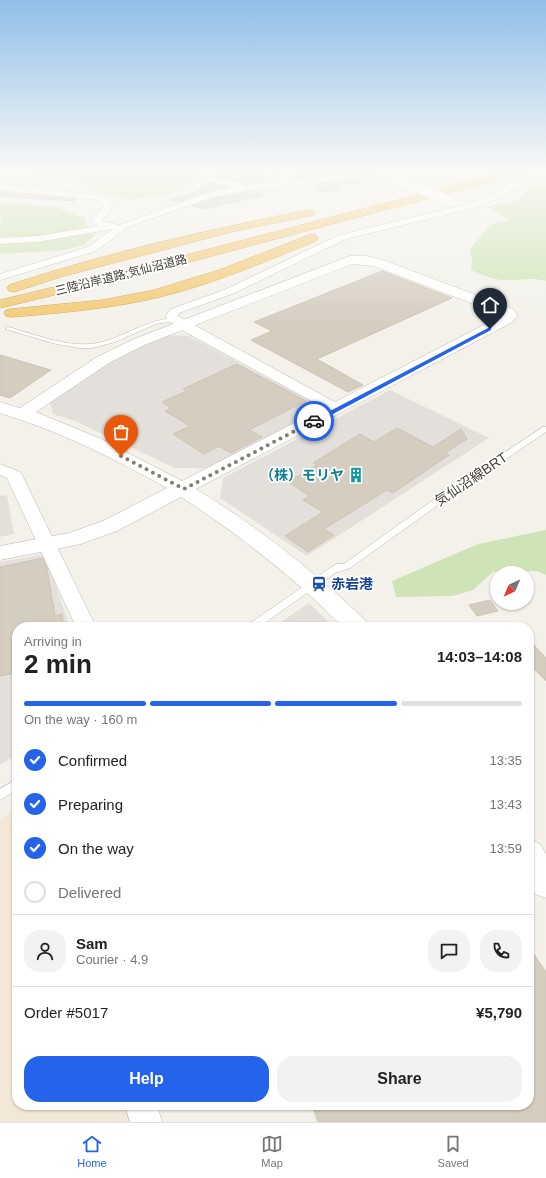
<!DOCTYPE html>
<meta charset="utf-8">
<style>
body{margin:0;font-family:Helvetica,"Noto Sans JP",sans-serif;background:#f2f2f2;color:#222;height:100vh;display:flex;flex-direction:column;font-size:15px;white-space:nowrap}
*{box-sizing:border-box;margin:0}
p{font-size:13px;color:#767676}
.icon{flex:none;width:22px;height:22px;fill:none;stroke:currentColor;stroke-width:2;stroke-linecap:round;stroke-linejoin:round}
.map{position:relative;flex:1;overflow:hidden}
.details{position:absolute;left:12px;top:622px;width:522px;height:488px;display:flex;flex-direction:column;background:#fff;border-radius:16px;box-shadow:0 1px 3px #0004}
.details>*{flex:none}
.needle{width:26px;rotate:224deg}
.controls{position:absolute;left:490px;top:566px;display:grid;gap:8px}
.controls a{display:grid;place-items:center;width:44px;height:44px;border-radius:50%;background:#fff;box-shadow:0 1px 3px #0004;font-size:20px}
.pin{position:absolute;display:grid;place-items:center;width:34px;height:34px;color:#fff;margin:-41px -17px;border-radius:50% 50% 50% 0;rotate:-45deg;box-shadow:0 0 4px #0007}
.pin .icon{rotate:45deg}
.courier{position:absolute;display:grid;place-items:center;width:40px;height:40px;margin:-20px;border:3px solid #2563eb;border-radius:50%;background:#fff;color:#222;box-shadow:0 1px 5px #0007}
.summary em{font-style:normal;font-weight:600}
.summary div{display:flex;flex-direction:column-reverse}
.summary{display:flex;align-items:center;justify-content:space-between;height:68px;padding:0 12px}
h1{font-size:26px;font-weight:600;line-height:30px}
.bar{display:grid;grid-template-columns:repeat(4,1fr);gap:6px 4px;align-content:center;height:48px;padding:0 12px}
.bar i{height:5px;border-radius:3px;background:#e0e0e0}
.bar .on{background:#2563eb}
.bar p{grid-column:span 4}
.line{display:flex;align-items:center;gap:10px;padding:0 12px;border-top:1px solid #e0e0e0}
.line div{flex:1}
.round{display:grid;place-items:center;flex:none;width:42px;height:42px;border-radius:16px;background:#f2f2f2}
ol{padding:0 12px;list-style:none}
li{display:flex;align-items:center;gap:12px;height:44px}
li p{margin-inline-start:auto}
li .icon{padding:4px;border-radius:50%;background:#2563eb;color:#fff;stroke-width:4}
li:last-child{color:#767676}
li i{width:22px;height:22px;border:2px solid #e0e0e0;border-radius:50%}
.cta{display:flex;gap:8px;margin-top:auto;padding:8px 12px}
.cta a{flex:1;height:46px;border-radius:16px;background:#2563eb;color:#fff;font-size:16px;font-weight:600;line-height:46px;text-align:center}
.cta a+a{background:#f2f2f2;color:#222}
.dock{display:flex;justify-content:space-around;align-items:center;height:56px;border-top:1px solid #e0e0e0;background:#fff;font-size:11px;color:#767676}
.dock a{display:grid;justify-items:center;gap:2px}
.dock .on{color:#2563eb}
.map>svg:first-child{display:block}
.commercial{fill:#f3e8d7}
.industrial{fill:#e3e0db}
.green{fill:#cfe4b6}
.building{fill:#d4cdc0;stroke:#cec4b4}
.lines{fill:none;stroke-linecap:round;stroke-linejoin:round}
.service-casing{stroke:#beb8ad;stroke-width:1}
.minor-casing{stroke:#beb8ad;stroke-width:1}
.tertiary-casing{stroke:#beb8ad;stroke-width:1}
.motorway-casing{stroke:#d1a047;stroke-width:1}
.service{fill:#fff;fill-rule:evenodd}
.minor{fill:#fff;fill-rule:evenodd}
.tertiary{fill:#fff;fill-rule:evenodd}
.motorway{fill:#f2ca76;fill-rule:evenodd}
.minor-bridge-casing{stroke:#beb8ad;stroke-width:10;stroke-linecap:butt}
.minor-bridge{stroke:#fff;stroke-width:10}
.route{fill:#2563eb}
.done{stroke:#837f76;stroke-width:4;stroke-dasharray:0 7.2}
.labels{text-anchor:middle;stroke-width:3.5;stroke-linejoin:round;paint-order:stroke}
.far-street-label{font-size:12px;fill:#474138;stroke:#fff}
.culture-label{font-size:14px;font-weight:bold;fill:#0d838f;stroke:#fff;text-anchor:end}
.street-label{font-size:14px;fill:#474138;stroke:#fff}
.transit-label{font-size:14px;font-weight:bold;fill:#164399;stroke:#fff;text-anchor:start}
</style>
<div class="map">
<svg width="546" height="1122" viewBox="0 0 546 1122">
<rect width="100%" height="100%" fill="#f3f1ea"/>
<path class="commercial" d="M17,808V1105H124L128,1122H0V820Z"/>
<path class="industrial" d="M166,335L189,336L311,401L312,415L213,467L202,468H175L75,421L53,414L50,402L115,359Z
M390,390L489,438L307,556L220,498L223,478Z
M7,495L14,534L0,537V496Z
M45,554L70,627H17V754L0,765V562Z
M309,603L334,627H274Z"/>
<path class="green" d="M7,171H210L197,182L180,191L134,199L117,198L77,184L44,179Z
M546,186V281C532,277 522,280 508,280C495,281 483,275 471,270L472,259L470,249L491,224L509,220L496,211L486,207L516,201L529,188Z
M0,202L11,204L37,205L59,208L85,219V224L96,234L84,245L64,250L0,254V225L2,222L0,220Z
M546,530V575L537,571L493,572L473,590L452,596L396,597L392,581L478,544Z"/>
<path class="building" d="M226,171H260L269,181L246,183L217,177Z
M291,171H342L345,172L300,177Z
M354,179L362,184L335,185L340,189L320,192L311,185Z
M209,182L230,187L207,192L178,202L170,200L196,192Z
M252,191H257L264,195L205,209L192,206L213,198Z
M0,192L77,199L75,201L25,198L0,196Z
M382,271L452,298L317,359L363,385L348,392L251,340L272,331L254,322Z
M0,355L51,370L10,398L0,395Z
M237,364L306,401L249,430L262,437L231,453L219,446L204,454L173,434L190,426L165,411L171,408L162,402L187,391L183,389Z
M397,428L433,447L461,429L467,439L445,453L449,455L393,493L387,490L324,529L334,535L308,552L285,536L323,512L303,500L310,496L288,482L317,465L313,463L360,434L374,442Z
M43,558L47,569L55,616L62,614L64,627H17V673L0,676V567Z
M490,600L498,611L477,616L469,605Z
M529,640L546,658V681L529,664Z
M529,947L546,972V1122H318L312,1105H529Z"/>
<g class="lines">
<g class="service-casing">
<path id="service" d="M175,318L177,319V321L156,324L115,342L92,348H80L56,344L5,329L8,327C38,335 71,350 102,342C129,335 144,320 175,318Z
M543,427H546V432L435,507L350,568L335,573L259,627H247L249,624L336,564H344L429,503Z
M17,779V790L0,800V789Z"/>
</g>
<g class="minor-casing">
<path id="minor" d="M184,171H195L219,179L244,183L245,186L281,181L278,178L281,175L270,173L269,171H290L291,173L287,178L291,180L369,171H386L382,173L290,187L252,190L213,197L128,227L96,251L0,280V274L88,247L113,229L37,242L0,244V238L37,236L99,226L91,222L104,205L98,200L0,190V184L103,196L114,204L102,221L119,225L208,193L238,187L214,183Z
M546,173V179L517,187L498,199L470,209L346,239L232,294L179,313L178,316L342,406L344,409L342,412H332L178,328L165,317L171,309L224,290L339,235L464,205L492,195L511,183Z
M0,464L20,472L22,475L96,627H76L7,478L0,475Z
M125,1105H157L162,1122H130Z"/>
</g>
<g class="tertiary-casing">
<path id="tertiary" d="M350,256H366L383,260L513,309L518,316L509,324L196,489C258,527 314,571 366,621L370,627H343C294,578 240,535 181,497L117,531L81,544L0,560V546L69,533L103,521L167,488C113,458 59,431 0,413V402L20,408L97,357L134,339ZM352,264L373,266L503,315L182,481L101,439L36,412L109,363L144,345Z
M529,839L540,844L546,854V898L535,894L529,884Z"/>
</g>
<g class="motorway-casing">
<path id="motorway" d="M509,171H524L523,173L171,267L0,308V300L163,261Z
M310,210L316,213L314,215L235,231L64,276L14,292L9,291L7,288L9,285C107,253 209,229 310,210Z
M312,234L316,235L318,238L316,241C264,262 211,285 156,298C108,309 60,313 11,317L6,316L4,313L6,310L11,309L103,300L154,290L219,270Z"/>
</g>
<use href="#service" class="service"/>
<use href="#minor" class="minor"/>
<use href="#tertiary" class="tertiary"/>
<use href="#motorway" class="motorway"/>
<g class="minor-bridge-casing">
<path id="minor-bridge" d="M399,181L451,201"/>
</g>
<use href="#minor-bridge" class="minor-bridge"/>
</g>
<linearGradient id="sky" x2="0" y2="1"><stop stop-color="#90bfe9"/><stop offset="0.52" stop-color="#faf9f6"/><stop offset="1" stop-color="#faf9f6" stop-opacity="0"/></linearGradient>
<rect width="546" height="328" fill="url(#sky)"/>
<path class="route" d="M490,327L491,330L316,423L311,421Z"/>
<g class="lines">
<path class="done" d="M121,456L184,489L314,421"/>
</g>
<defs>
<g id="building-bare" transform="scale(1.2)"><path d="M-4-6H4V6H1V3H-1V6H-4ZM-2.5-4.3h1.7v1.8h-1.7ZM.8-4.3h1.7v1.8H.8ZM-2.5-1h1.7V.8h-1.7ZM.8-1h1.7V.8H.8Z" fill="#0f9aa8" stroke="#fff" stroke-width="2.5" paint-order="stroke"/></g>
<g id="station-bare" transform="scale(1.2)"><path d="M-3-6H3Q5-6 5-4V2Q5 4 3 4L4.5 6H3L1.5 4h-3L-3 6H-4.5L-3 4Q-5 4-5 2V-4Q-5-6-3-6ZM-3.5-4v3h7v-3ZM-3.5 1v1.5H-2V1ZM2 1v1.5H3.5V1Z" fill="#1a4fb4" stroke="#fff" stroke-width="2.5" paint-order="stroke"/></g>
</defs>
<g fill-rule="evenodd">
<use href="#building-bare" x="356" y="475"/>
<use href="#station-bare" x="319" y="584"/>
</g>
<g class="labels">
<g class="far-street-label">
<text transform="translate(121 275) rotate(-14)" y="4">三陸沿岸道路;気仙沼道路</text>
</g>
<g class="culture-label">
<text x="344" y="480">（株）モリヤ</text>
</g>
<g class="street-label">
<text transform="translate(471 479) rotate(-34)" y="5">気仙沼線BRT</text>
</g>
<g class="transit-label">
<text x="331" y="589">赤岩港</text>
</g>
</g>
</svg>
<div class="controls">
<a><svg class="needle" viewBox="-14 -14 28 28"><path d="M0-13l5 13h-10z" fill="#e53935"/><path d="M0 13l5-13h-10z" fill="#767676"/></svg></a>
</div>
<div class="pin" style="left:121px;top:456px;background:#ea580c"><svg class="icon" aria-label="bag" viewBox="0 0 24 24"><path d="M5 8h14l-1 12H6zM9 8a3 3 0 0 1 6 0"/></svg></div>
<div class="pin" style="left:490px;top:329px;background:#1f2937"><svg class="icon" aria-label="home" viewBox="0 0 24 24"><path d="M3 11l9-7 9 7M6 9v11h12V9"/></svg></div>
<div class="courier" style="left:314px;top:421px"><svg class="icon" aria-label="car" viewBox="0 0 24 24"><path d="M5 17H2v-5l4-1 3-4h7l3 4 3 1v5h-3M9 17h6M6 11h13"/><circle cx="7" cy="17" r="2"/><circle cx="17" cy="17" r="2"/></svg></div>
<section class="details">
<div class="summary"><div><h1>2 min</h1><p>Arriving in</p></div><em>14:03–14:08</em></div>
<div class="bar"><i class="on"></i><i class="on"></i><i class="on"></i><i></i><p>On the way · 160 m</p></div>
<ol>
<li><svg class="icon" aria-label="check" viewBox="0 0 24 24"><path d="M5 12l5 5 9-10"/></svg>Confirmed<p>13:35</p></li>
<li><svg class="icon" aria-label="check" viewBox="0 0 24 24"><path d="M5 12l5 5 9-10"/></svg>Preparing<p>13:43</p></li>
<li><svg class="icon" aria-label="check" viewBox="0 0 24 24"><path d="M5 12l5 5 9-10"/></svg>On the way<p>13:59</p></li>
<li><i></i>Delivered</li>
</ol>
<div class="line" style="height:72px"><a class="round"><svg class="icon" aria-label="person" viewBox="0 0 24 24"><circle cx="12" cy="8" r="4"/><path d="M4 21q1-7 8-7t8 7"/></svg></a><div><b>Sam</b><p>Courier · 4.9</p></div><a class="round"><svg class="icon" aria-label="chat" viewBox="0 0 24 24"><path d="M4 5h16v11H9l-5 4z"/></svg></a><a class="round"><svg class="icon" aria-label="phone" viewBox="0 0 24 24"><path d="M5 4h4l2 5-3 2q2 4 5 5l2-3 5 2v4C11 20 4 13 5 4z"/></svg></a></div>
<div class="line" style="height:52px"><div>Order #5017</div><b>¥5,790</b></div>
<div class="cta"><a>Help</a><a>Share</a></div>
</section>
</div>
<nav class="dock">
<a class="on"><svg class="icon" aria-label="home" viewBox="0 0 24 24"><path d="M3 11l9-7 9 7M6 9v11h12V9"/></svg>Home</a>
<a><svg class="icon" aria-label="map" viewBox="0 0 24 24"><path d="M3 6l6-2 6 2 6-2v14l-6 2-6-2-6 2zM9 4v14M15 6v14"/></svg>Map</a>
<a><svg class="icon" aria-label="saved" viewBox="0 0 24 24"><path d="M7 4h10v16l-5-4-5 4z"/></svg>Saved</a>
</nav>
